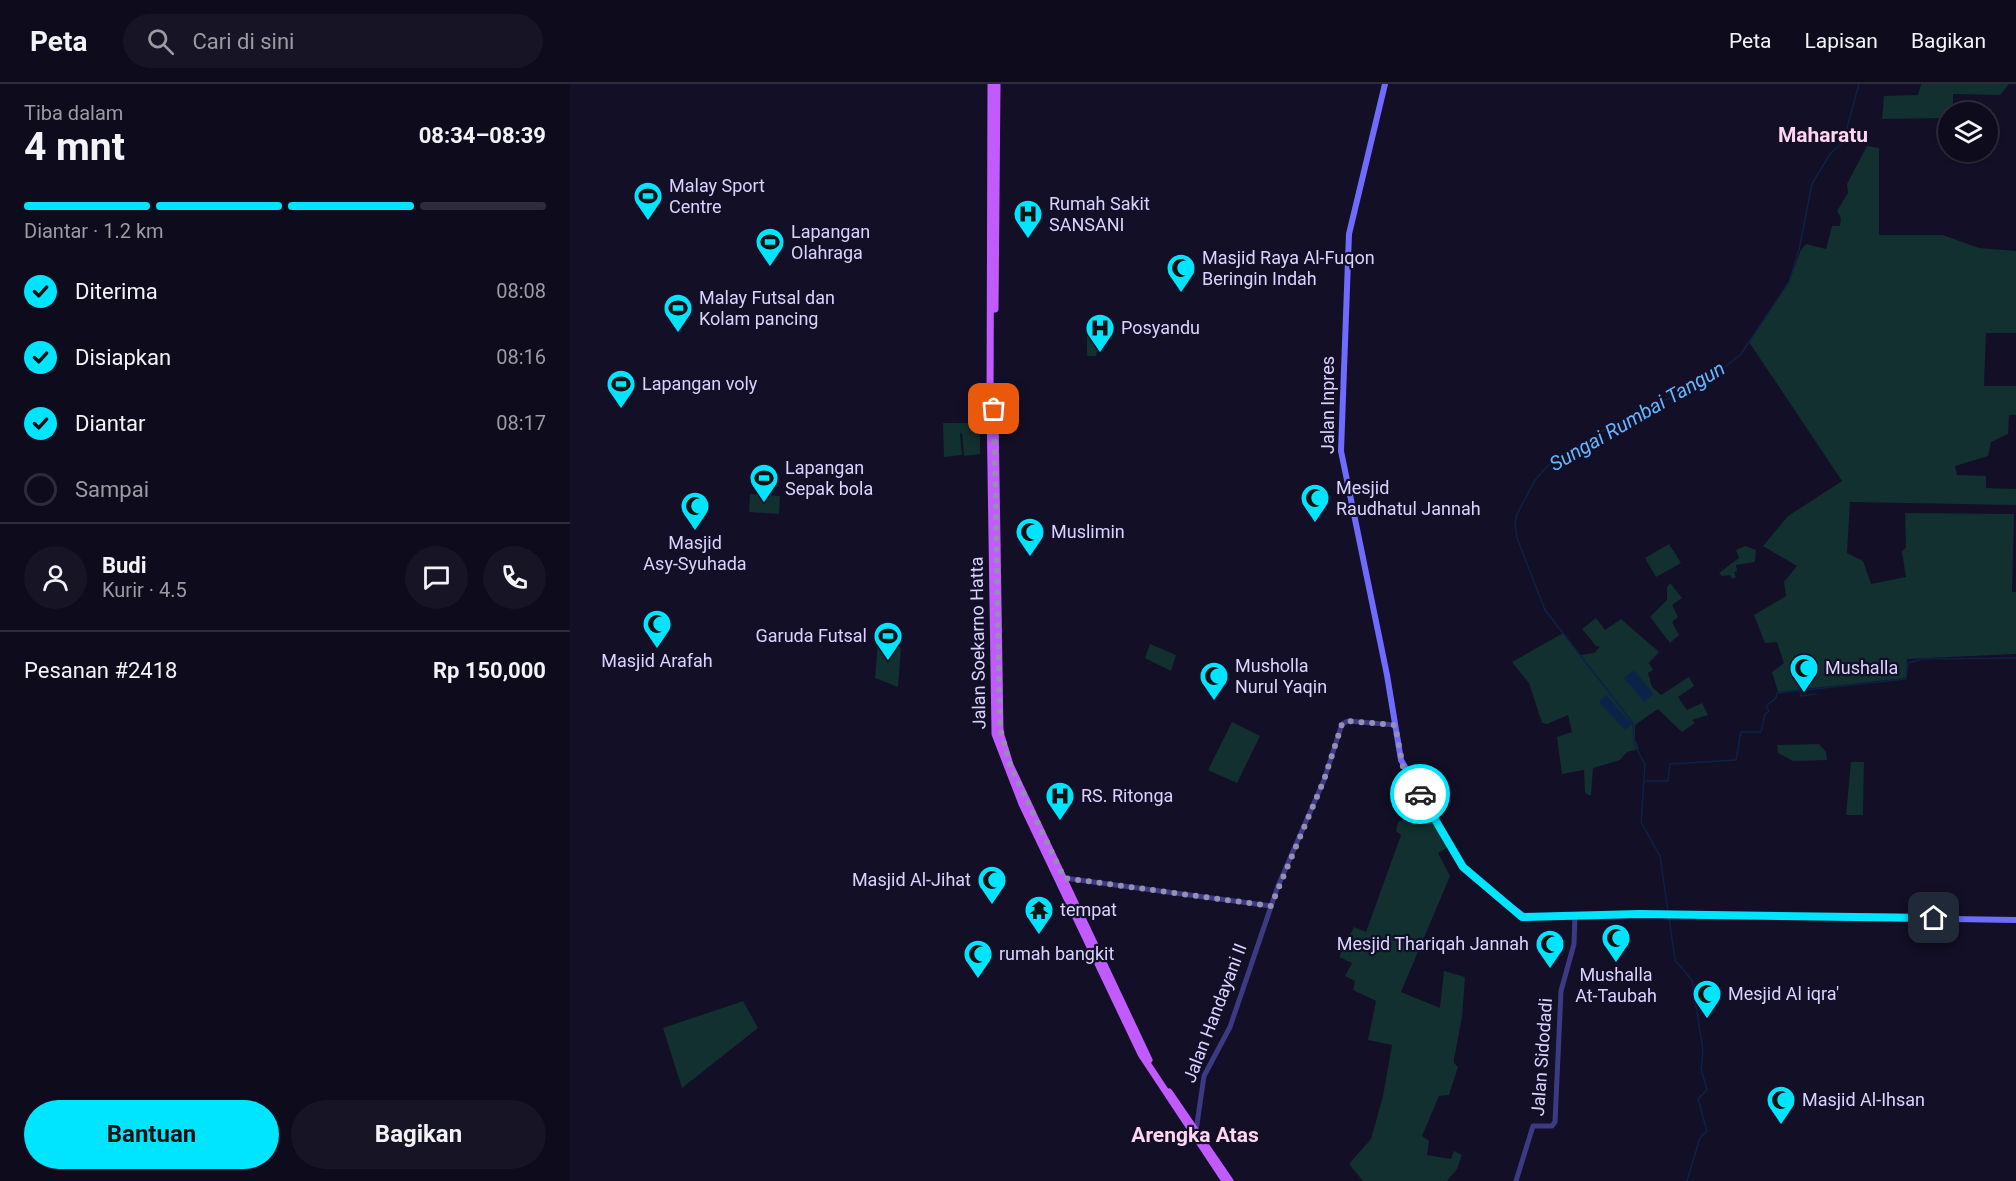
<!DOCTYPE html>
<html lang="id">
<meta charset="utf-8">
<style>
body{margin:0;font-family:Roboto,sans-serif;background:#171425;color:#f1f3f6;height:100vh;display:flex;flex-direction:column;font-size:22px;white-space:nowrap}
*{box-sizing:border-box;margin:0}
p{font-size:20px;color:#9b9ba3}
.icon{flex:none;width:33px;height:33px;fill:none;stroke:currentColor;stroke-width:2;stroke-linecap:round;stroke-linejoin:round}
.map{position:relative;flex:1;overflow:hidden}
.side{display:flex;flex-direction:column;background:#0e0b1c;width:570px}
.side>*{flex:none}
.controls{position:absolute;left:1368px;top:18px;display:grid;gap:12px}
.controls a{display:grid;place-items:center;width:60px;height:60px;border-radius:50%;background:#0e0b1c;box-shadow:0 2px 4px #0004,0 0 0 2px #2e2b3b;font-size:30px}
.pin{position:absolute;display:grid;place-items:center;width:51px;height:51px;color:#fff;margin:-26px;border-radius:12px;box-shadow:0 3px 9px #0006}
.courier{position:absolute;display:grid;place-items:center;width:60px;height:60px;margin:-30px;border:4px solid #00e5ff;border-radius:50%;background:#fff;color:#222;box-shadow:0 2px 8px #0007}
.head em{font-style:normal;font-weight:700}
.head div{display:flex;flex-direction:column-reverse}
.head{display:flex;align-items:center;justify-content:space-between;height:102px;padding:0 24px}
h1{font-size:39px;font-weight:700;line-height:45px}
.bar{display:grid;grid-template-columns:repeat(4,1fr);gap:9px 6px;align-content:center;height:72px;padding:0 24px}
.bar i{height:8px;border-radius:4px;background:#2e2b3b}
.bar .current{background:#00e5ff}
.bar p{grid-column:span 4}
.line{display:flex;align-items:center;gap:15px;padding:0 24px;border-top:2px solid #2e2b3b}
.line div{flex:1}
.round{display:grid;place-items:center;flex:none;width:63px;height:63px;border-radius:32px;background:#171425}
ol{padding:0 24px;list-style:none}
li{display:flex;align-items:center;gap:18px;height:66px}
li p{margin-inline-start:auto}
li .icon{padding:6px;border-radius:50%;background:#00e5ff;color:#111;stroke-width:4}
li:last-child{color:#9b9ba3}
li i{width:33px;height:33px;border:3px solid #2e2b3b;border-radius:50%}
.button{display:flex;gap:12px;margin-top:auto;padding:12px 24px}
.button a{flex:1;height:69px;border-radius:36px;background:#00e5ff;color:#111;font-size:24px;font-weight:700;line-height:69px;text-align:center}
.button a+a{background:#171425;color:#f1f3f6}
header{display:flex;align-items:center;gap:36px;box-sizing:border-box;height:84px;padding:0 30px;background:#0e0b1c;border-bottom:2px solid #2e2b3b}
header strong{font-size:28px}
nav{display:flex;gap:33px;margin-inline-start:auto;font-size:21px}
.search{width:420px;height:54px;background:#171425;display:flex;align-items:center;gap:15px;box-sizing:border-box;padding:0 21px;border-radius:33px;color:#9b9ba3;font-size:22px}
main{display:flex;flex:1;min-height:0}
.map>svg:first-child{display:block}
.green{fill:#12302f}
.water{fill:#0c2248}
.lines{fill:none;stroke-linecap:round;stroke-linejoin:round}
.stream{stroke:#0c2248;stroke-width:1.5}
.tertiary{stroke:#3d3a85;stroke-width:5}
.secondary{stroke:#6f6bff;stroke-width:6}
.primary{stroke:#c25bff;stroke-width:7}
.done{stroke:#948fb3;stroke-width:6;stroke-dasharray:0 10.8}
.route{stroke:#00e5ff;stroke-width:8}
.labels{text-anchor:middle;stroke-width:4.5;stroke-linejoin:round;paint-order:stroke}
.poi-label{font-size:18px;fill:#d9d4ff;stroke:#130f26;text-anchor:start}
.street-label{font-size:18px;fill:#d9d4ff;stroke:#130f26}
.water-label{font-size:20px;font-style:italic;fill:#62b6ff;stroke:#130f26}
.quarter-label{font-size:21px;font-weight:bold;fill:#ffd6f0;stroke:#130f26}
</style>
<header>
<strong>Peta</strong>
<div class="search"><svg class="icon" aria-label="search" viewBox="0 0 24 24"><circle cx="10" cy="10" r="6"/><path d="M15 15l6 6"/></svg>Cari di sini</div>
<nav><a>Peta</a><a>Lapisan</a><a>Bagikan</a></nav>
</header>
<main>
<section class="side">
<div class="head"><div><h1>4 mnt</h1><p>Tiba dalam</p></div><em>08:34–08:39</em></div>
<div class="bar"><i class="current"></i><i class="current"></i><i class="current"></i><i></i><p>Diantar · 1.2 km</p></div>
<ol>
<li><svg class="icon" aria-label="check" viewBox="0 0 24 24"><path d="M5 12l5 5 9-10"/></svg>Diterima<p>08:08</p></li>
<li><svg class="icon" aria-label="check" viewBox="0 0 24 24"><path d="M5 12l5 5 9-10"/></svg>Disiapkan<p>08:16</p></li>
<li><svg class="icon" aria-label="check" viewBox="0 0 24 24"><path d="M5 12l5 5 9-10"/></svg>Diantar<p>08:17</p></li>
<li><i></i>Sampai</li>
</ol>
<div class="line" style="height:108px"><a class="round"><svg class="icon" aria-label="person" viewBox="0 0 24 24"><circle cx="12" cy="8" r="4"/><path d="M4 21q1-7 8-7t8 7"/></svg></a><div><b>Budi</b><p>Kurir · 4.5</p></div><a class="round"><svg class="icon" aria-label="chat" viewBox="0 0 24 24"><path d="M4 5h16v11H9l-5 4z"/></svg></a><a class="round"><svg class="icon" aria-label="phone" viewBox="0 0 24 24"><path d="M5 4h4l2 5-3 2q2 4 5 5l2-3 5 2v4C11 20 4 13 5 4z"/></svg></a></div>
<div class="line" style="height:78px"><div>Pesanan #2418</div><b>Rp 150,000</b></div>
<div class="button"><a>Bantuan</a><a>Bagikan</a></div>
</section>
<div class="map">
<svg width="1446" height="1097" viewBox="0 0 1446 1097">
<rect width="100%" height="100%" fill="#130f26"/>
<path class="green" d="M1351,0H1439L1430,11L1383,10V28H1378V34L1312,35L1314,12L1348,11Z
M1297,62L1309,64V151H1373L1409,164L1446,167V249H1416L1414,302H1446V331H1439L1438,350L1421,358L1418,372L1385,382L1387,391L1416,392V404L1446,405V421L1280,418L1277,469L1293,477L1301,500L1336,493L1332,468L1336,463L1335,429L1444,430L1442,508H1446V570L1337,575L1336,594L1208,608L1202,588L1214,579L1207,558L1195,559L1184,531L1216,512L1214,498L1227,482L1193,462L1218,432L1272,397L1179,258L1219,198L1231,166L1236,160L1256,165L1262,142H1270L1271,134L1267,127L1278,109L1277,100Z
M517,247H534V267H527L526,272H517Z
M373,339H410V370L394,372L392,350L390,349L392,371L374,373Z
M180,410L210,412L209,430L179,428Z
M1099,460L1111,479L1086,493L1075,474Z
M1175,462L1186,466L1185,478L1166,481L1167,487L1164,488L1166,493L1162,495L1160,491L1152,492L1149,489L1169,474L1166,466Z
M1100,499L1112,514L1102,521L1108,533L1102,538L1109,551L1100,559L1080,533L1097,516V503Z
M1026,534L1035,546L1051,535L1089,568L1079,579L1083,586L1078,589L1082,603L1091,611L1119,593L1124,602L1108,613L1117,626L1132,619L1138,631L1122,636L1125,639L1112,648L1088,625L1065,641V656L1069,665L1057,668L1050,676L1023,684L1021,711H1018L1015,708L1014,686L992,690L987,653L1002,648L998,631L977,640L972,639L959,599L942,578L993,549L1010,571L1024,569L1030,563L1026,562L1012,545Z
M308,559L331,563L328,603L305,594Z
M580,560L606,571L601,587L575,574Z
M662,638L690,652L667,699L638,686Z
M1249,660L1256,668L1257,676L1223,677L1208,669L1207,661Z
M1281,678H1294L1293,731H1276Z
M848,712L879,763L868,769L880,792L831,908L870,924L874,887L895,893L892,933L884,975V979L888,983L879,1011L869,1012L852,1052L859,1057L857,1071L881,1075L884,1067L892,1071L887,1085L877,1097H793L779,1080L801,1055L813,1012L822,961L798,956L806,917L783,906L785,897L775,892L782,879L769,873L784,843L796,848L831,751L826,747L828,738L840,732Z
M173,917L188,944L112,1004L93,944Z"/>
<path class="water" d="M1064,586L1083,610L1074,618L1054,594Z
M1036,611L1062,640L1055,646L1029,618Z"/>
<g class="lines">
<path class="stream" d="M1230,607L1231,612L1246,610
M1076,697H1098L1100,680L1166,676L1171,648H1191L1195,630L1199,627L1196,622L1206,614L1207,609L1336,595L1338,579L1352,575L1446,574
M1098,828L1090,772L1071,738L1075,681L1064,659L1063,639L975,526L947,454L945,439L947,430L965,396L983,376L1025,351L1116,306L1152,285L1171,270L1219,198L1229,166L1242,100L1260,70L1273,58L1289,0
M1099,833L1105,876L1122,896L1133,966L1131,985L1137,1006L1128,1015L1137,1047L1130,1054L1117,1097"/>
<path class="tertiary" d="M494,794L701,822
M626,1047L634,992L660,943L708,802L754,696L772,640L778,637L825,641
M946,1097L963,1042H982L985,1038L991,907L1004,860L1005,831"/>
<path class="secondary" d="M815,0L779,150L771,367L817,591L831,676L893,783L926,812L955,833L1070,830L1446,836"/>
<path class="primary" d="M421,0L420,320L425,650L452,720L571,970L655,1097
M425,225L427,0
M425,330L430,648L440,681L579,976
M599,1008L660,1097"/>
</g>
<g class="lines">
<path class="done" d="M424,325L430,644L440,681L494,794L701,822L754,696L772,640L778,637L825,641L833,683L850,710"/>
<path class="route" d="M850,710L893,783L952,833L1070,830L1364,834"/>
</g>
<defs>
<g id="stadium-pin" transform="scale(1.5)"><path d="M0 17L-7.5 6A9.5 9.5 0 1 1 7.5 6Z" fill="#00e5ff" stroke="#130f26"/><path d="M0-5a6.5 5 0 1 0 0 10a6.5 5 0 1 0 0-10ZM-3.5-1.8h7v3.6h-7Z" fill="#111"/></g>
<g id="hospital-pin" transform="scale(1.5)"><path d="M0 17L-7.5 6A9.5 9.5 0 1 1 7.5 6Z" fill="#00e5ff" stroke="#130f26"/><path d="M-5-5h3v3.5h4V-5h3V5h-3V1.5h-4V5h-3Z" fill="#111"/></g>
<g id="mosque-pin" transform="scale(1.5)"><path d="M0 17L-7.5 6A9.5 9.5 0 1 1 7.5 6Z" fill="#00e5ff" stroke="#130f26"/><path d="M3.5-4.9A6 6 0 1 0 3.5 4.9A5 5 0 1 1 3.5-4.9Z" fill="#111"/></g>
<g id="temple-pin" transform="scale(1.5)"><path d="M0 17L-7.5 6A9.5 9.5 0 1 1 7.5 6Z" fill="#00e5ff" stroke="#130f26"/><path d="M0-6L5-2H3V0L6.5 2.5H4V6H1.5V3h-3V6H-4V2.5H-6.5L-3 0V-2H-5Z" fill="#111"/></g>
</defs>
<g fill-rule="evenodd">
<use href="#stadium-pin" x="78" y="112"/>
<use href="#hospital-pin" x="458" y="130"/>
<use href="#stadium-pin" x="200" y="158"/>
<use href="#mosque-pin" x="611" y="184"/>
<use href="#stadium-pin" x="108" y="224"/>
<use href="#hospital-pin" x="530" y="244"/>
<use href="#stadium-pin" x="51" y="300"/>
<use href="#stadium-pin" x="194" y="394"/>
<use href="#mosque-pin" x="745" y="414"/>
<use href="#mosque-pin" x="125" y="422"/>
<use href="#mosque-pin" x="460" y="448"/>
<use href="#mosque-pin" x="87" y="540"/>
<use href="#stadium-pin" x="318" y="552"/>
<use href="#mosque-pin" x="1234" y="584"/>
<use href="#mosque-pin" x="644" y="592"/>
<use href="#hospital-pin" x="490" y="712"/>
<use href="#mosque-pin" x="422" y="796"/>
<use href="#temple-pin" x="469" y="826"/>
<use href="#mosque-pin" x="1046" y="854"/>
<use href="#mosque-pin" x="980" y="860"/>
<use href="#mosque-pin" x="408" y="870"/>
<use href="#mosque-pin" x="1137" y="910"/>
<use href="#mosque-pin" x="1211" y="1016"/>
</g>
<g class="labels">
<g class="poi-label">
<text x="99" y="108">Malay Sport<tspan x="99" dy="21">Centre</tspan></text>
<text x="479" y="126">Rumah Sakit<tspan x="479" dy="21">SANSANI</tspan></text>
<text x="221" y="154">Lapangan<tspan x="221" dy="21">Olahraga</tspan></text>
<text x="632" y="180">Masjid Raya Al-Fuqon<tspan x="632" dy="21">Beringin Indah</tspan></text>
<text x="129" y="220">Malay Futsal dan<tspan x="129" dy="21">Kolam pancing</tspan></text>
<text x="551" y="250">Posyandu</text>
<text x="72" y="306">Lapangan voly</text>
<text x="215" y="390">Lapangan<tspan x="215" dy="21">Sepak bola</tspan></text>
<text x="766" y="410">Mesjid<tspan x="766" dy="21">Raudhatul Jannah</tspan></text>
<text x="481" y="454">Muslimin</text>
<text x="125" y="465" text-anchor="middle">Masjid<tspan x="125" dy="21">Asy-Syuhada</tspan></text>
<text x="297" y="558" text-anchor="end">Garuda Futsal</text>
<text x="87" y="583" text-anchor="middle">Masjid Arafah</text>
<text x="665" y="588">Musholla<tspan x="665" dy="21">Nurul Yaqin</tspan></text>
<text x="1255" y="590">Mushalla</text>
<text x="511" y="718">RS. Ritonga</text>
<text x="401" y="802" text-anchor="end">Masjid Al-Jihat</text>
<text x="490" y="832">tempat</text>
<text x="959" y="866" text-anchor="end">Mesjid Thariqah Jannah</text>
<text x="429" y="876">rumah bangkit</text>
<text x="1046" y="897" text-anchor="middle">Mushalla<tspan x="1046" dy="21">At-Taubah</tspan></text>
<text x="1158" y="916">Mesjid Al iqra'</text>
<text x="1232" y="1022">Masjid Al-Ihsan</text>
</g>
<g class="street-label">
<text transform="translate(758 321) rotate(-90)" y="6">Jalan Inpres</text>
<text transform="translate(408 559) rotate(-91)" y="6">Jalan Soekarno Hatta</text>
<text transform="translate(645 929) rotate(-69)" y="6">Jalan Handayani II</text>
<text transform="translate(972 973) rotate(-86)" y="6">Jalan Sidodadi</text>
</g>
<g class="water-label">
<text transform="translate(1067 332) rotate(-30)" y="7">Sungai Rumbai Tangun</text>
</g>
<g class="quarter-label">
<text x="1253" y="58">Maharatu</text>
<text x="625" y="1058">Arengka Atas</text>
</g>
</g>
</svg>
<div class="controls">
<a><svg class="icon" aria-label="layers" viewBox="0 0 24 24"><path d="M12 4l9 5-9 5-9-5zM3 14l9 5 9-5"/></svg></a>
</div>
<div class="pin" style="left:424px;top:325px;background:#ea580c"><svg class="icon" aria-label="bag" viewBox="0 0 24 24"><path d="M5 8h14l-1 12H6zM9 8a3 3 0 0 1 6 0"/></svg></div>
<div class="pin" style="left:1364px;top:834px;background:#1f2937"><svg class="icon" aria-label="home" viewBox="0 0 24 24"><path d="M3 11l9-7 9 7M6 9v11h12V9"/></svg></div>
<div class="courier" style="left:850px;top:710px"><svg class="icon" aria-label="car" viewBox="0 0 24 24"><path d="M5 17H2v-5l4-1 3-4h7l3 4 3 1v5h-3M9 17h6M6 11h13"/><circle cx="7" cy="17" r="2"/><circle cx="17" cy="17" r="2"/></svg></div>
</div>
</main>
